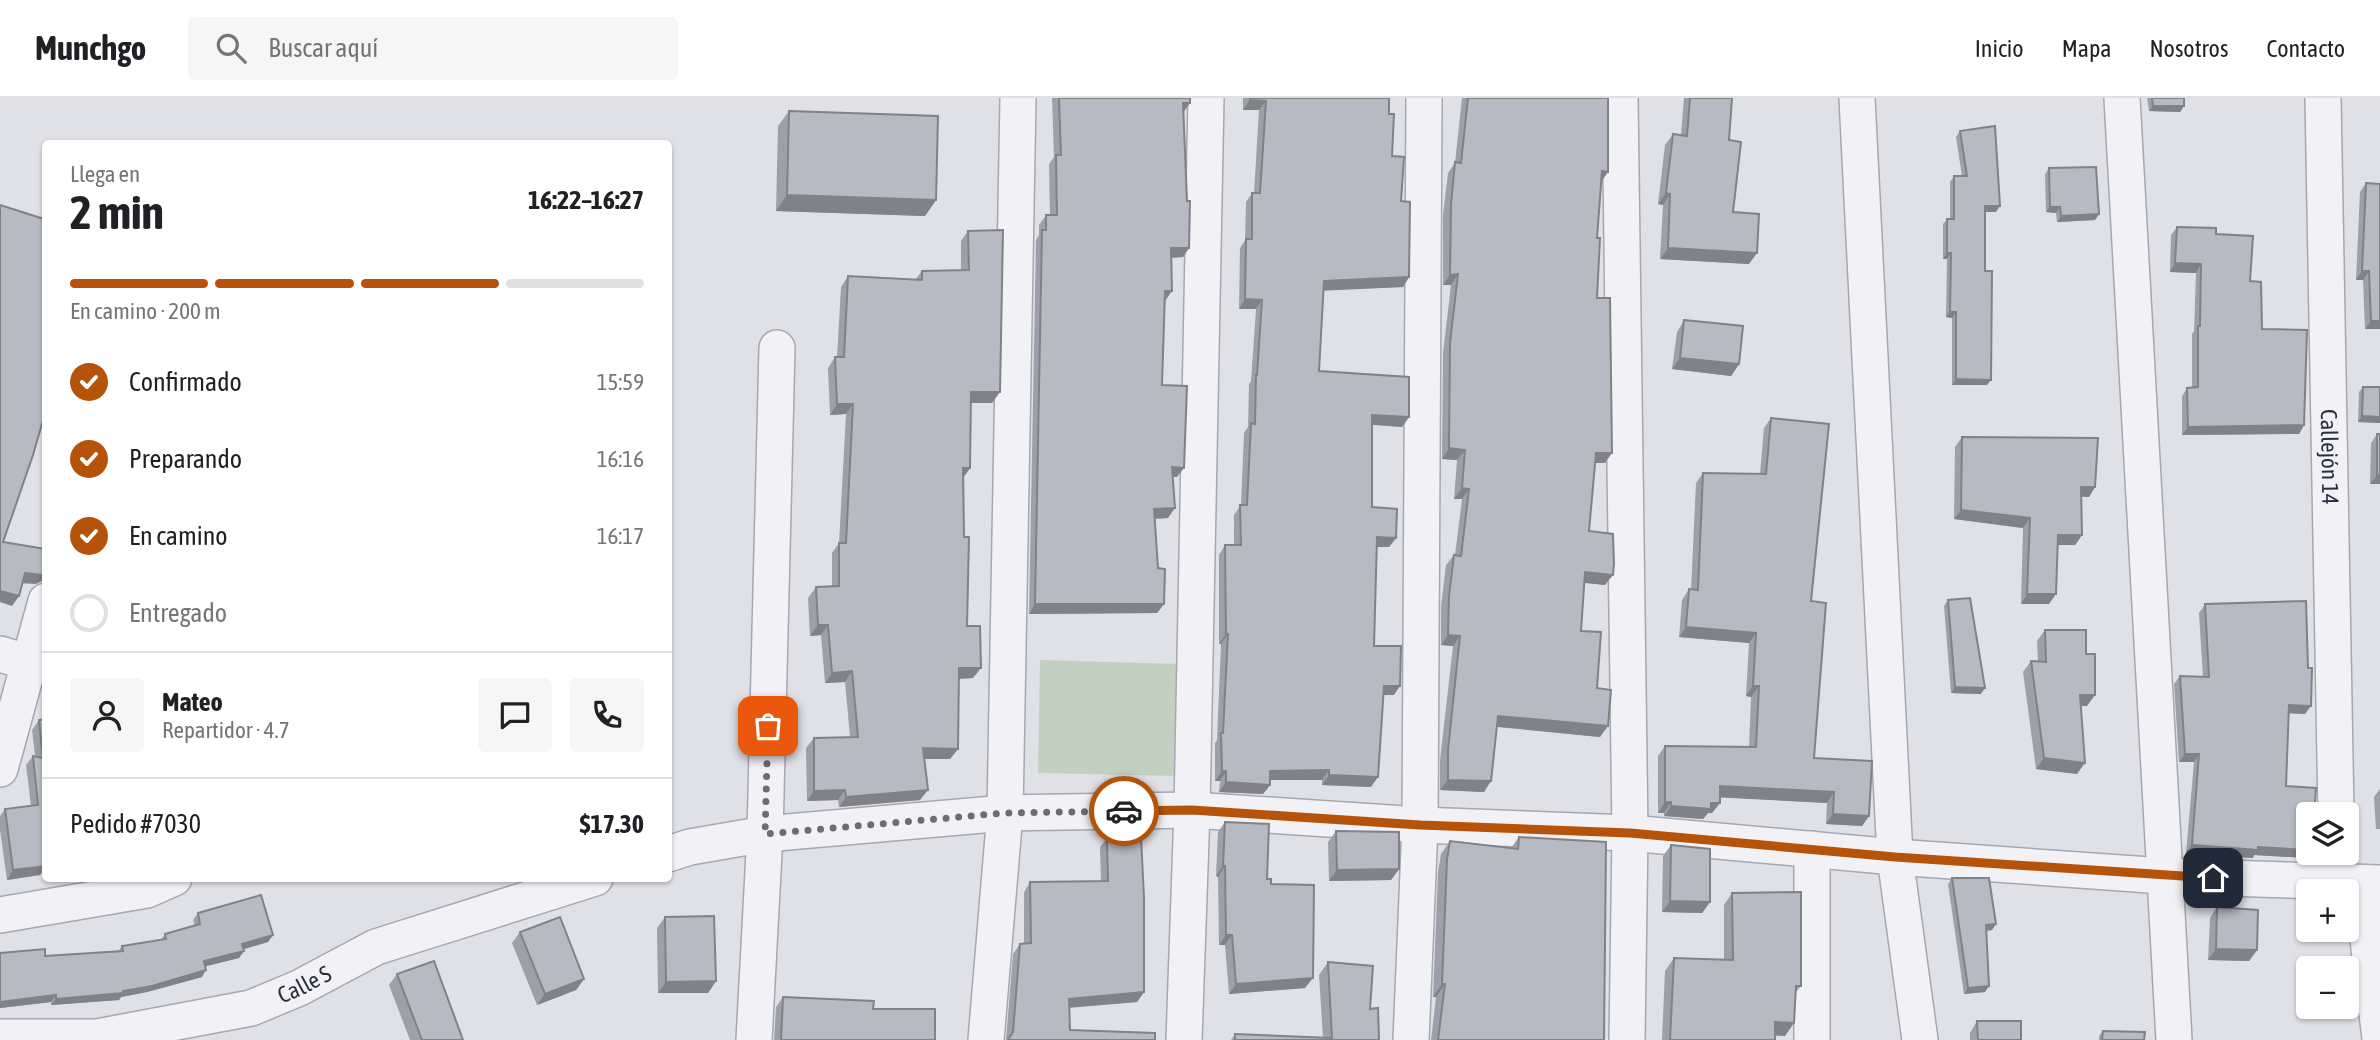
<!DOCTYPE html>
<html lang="es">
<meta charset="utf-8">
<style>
body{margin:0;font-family:"Asap Condensed",sans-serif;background:#f6f6f6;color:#202124;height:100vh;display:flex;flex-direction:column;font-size:26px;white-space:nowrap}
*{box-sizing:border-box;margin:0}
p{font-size:23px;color:#757577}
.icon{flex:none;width:38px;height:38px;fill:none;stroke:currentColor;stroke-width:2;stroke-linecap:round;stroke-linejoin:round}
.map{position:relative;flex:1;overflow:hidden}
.sheet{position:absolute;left:42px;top:42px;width:630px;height:742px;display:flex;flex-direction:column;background:#fff;border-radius:7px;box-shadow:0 2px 5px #0004}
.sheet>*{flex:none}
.fabs{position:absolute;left:2296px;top:704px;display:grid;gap:14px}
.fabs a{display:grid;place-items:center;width:63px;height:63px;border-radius:7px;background:#fff;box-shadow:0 2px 5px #0004;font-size:35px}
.pin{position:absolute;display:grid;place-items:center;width:60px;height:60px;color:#fff;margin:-30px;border-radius:14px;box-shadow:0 4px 10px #0006}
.courier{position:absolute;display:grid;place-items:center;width:70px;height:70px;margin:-35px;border:5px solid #b45309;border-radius:50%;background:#fff;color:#222;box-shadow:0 2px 9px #0007}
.summary em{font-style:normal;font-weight:700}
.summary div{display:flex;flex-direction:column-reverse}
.summary{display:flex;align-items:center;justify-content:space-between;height:119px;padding:0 28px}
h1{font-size:46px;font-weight:700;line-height:52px}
.bar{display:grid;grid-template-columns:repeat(4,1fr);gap:10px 7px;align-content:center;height:84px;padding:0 28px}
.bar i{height:9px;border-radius:5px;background:#e0e0e0}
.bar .current{background:#b45309}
.bar p{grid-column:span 4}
.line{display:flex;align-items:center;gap:18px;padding:0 28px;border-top:2px solid #e0e0e0}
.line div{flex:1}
.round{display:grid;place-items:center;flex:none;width:74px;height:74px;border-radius:7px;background:#f6f6f6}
ol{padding:0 28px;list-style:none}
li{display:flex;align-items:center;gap:21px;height:77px}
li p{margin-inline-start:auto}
li .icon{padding:7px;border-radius:50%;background:#b45309;color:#fff;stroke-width:4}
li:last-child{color:#757577}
li i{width:38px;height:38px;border:4px solid #e0e0e0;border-radius:50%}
header{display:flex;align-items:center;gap:42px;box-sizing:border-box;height:98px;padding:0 35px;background:#fff;border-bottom:2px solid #e0e0e0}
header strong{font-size:33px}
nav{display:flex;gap:38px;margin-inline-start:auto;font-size:24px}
.search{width:490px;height:63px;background:#f6f6f6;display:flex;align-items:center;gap:18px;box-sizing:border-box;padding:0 24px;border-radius:7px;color:#757577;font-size:26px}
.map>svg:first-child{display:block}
.green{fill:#c3d0c1}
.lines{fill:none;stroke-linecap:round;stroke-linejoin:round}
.minor-casing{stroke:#a5a8b1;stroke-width:38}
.minor{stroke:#f2f2f6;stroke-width:35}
.wall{fill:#9da0a8}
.shaded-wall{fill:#808288}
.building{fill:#b7bac3;stroke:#808288;stroke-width:2}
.done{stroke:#696d78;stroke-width:7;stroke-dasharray:0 12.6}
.route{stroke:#b45309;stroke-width:9}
.labels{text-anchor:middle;stroke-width:5;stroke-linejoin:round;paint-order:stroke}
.street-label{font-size:23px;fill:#2a2e3d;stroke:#eff0f5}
</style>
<header>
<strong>Munchgo</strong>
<div class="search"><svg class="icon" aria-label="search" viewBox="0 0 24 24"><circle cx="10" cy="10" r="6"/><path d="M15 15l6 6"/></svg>Buscar aquí</div>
<nav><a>Inicio</a><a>Mapa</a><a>Nosotros</a><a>Contacto</a></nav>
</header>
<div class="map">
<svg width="2380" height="942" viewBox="0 0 2380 942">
<rect width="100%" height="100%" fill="#dfe1e7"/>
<path class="green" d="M1040,562L1181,566L1179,678L1038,675Z"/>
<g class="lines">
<g class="minor-casing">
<g id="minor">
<path d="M1620,0L1630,735L1627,942"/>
<path d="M1857,0L1895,759L1920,942"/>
<path d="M2122,0L2174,942"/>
<path id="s1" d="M2323,0L2336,716"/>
<path d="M0,556L27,564"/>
<path d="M0,671L46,503"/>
<path d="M668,756L690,749L765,736L1005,715L1192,712L1420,727L1630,735L1895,759L2164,778L2380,785"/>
<path d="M2361,785L2380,940"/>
<path d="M0,817L147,792L174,780"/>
<path id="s2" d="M0,939H97L251,910L299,890L376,849L595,780"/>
<path d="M754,942L765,736L777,250"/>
<path d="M986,942L1005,715L1018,0"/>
<path d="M1184,942L1192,712L1206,0"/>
<path d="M1411,942L1420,727L1424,0"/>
<path d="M1812,942V751"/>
</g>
</g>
<use href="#minor" class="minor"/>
</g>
<path class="wall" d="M1052,0H1190L1183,15L1189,150L1183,159L1171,160L1165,203L1162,287L1177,379H1173L1168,420L1155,421L1158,470L1164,506L1157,515L1029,516L1036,142L1039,137V127L1046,117H1050L1049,66L1054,59Z
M1243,0H1389V16L1392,58L1401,103L1409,179L1403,189L1323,192L1319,273L1409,319L1402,329L1372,327V409L1396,440L1389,449H1377L1374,548L1394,597H1383L1371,689L1322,687V682H1270V687L1263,696L1219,694L1220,683H1215V645L1217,642L1221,546H1219V457L1225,447H1234V417L1241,407L1244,335L1248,329L1249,286L1251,283L1256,211H1239L1240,150L1245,142L1246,104L1252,95H1254L1259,12H1243Z
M1462,0H1608V74L1601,83L1597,140V200L1605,365H1595L1589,433L1605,487L1584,485L1581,533L1597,590L1600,639L1497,629L1484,694L1440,692V662L1453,548L1441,547V509L1446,467L1454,457H1455L1462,401H1454L1457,362L1442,361L1443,255L1451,187H1443V117L1448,75L1455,65Z
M1684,0H1732L1729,42L1733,114L1749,166L1660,161L1663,107L1658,106L1665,47L1673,36L1681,37Z
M2147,0H2184V8L2180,14L2149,13Z
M789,13L936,102L925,118L776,113L778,28Z
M1960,33L1996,114H1985V173L1987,287H1952V220L1946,219L1947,161H1943V126L1947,121H1950V84L1954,78H1962L1956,39Z
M2049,70L2099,116L2095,122L2057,124L2056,115L2046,114L2045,76Z
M2366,85L2380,231H2365L2363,182H2356L2360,94Z
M2177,129L2216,136L2250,183L2262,231L2304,327L2299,336L2182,337V298L2187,290L2192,289V236L2194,233L2196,175L2170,174L2171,137Z
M968,133L992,305H971L970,370L963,380L967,528L973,580L959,581L958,651L950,661H924L920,702L839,709L838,702L807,703L806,650L814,640L850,639L845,584L825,585L821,537L810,538L808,500L816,489H832V455L839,445L846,316L830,317L828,270L835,259H837L841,189L848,178L915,182L922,173H961V143Z
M1684,222L1739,266L1731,278L1672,271L1677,234Z
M2363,289H2380V325L2358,324L2359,294Z
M1771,320L1811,503L1814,660L1869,718L1862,728L1826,726L1827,705L1720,699V705L1712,715H1708L1703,721L1664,718V715H1658V658L1665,648L1749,649L1751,599L1746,598L1749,545L1679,539L1682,502L1689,491L1691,492L1696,385L1703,375L1760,376L1764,330Z
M2377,336H2380V386H2370L2371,345Z
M1962,339L2095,389L2089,399H2082V437L2075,447H2057L2049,506H2021L2023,430L1954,421L1955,349Z
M1948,502L1981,596L1951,595L1944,508Z
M2205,506L2305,616L2289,615L2286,688L2306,760L2254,757L2253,760L2186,755L2194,664H2179L2174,586L2180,578L2203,579L2199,515Z
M2045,532L2087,608H2081L2077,676L2036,671L2023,574L2031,563H2038L2037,543Z
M46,591V769L40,777L7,782L0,732V718L5,711L31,708L26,667L33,658H35L32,632L39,622L45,621L42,596Z
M2380,691V731H2376L2374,699Z
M1225,724L1271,786L1305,890L1229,896L1225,847H1219L1218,779L1216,778L1218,734Z
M1336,733L1399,771L1391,782L1329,783L1328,744Z
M1519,739L1604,942H1431L1436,899H1433L1438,774L1441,756L1450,743L1511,750Z
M1107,740L1144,894L1137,904L1069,910L1070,932L1155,942H1006L1013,856L1020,846H1024V794L1030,784L1101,783L1100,749Z
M1671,747L1710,804L1702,815L1662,814L1663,758Z
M1952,780L1996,826L1992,832L1986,833L1985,894L1964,896L1948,786Z
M1732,795L1801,888L1796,894L1785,938L1775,937V942H1662L1665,873L1674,860L1724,862V807Z
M2217,809L2257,852L2249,863L2208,862L2210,820Z
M198,815L273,837L268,844L243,851L244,853L239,860L205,868L202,879L147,894L121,899L119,902L51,907V904L0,910V855L45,858L118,854L122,848L161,842L165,836L195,828L193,822Z
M665,819L716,883L708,895H658L657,830Z
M520,834L584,881L576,892L537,907L512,845Z
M1328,864L1370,911L1379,942H1231L1235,936L1323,940L1319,877Z
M397,876L463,942H410L389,887Z
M783,899L873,911L935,942H774L776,909Z
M1977,923L2021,942H1970V935Z
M2103,933L2144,942H2099V938Z"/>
<path class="shaded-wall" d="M1250,2L1266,3L1259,12H1243Z
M1183,5H1190L1183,15Z
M2153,8H2184L2180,14L2149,13Z
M1602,73L1608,74L1601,84Z
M1666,95L1670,96L1663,107L1658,106Z
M787,97L936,102L925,118L776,113Z
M1985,108H2000L1996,114H1981Z
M2050,109H2060L2056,115L2046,114Z
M2099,116L2095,122L2057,124L2061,118Z
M1171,150H1189L1183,159L1164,160Z
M1668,150L1757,155L1749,166L1660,161Z
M1947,155H1951L1947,161H1943Z
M2175,165L2201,166L2196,175L2170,174Z
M2362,173H2369L2363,182H2356Z
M1458,176L1451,187H1443L1450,177Z
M1409,179L1403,189L1317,193L1324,183Z
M1165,193H1172L1165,203Z
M1245,201L1262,202L1256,211H1239Z
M1950,214H1956L1952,220L1946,219Z
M2371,223H2380V231H2365Z
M1680,260L1739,266L1731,278L1672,271Z
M1956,281L1991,282L1987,287H1952Z
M971,294H1000L992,305H964Z
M837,306H853L846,316L830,317Z
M1372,317L1409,319L1402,329L1366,326Z
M2362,318L2380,319V325L2358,324Z
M2304,327L2299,336L2182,337L2188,329Z
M1449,350L1465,352L1457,362L1442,361Z
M1596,355H1612L1605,365H1588Z
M1172,369L1184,370L1177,379L1165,378Z
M963,370H970L963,380Z
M2377,377H2380V386H2370Z
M2081,389H2095L2089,399L2075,398Z
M1462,390L1469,391L1462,401H1454Z
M1175,410L1168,420L1148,421L1154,411Z
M1961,412L2030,420L2023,430L1954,421Z
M2058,437H2082L2075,447H2051Z
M1377,439L1396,440L1389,449H1370Z
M1585,474L1613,477L1605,487L1578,484Z
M25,475H46V483H42L36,486L18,485Z
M0,493L19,498L12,508L0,504Z
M2027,496H2056L2049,506H2021Z
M1035,506H1164L1157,515L1029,516Z
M818,527H828L821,537L810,538Z
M1686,529L1756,535L1749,545L1679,539Z
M1226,536H1228L1221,546H1219Z
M1448,537L1460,538L1453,548L1441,547Z
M959,570H981L973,580L952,581Z
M852,573L845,584L825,585L832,575Z
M1384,588H1400L1394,597H1377Z
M1753,588H1759L1751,599L1746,598Z
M1955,589L1985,590L1981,596L1951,595Z
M2080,597H2095L2087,608H2072Z
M2289,607L2311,608L2305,616L2284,615Z
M1498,618L1608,628L1600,639L1490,628Z
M923,650L958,651L950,661H916Z
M2185,656H2199L2194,664H2179Z
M2044,660L2085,665L2077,676L2036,671Z
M1329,672L1322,682H1263L1270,673Z
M1222,673H1226L1220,683H1215Z
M1329,677L1378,679L1371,689L1322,687Z
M1448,682L1491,683L1484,694L1440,692Z
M1226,684L1270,687L1263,696L1219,694Z
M1720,688L1834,694L1827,705L1713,699Z
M845,692L838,702L807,703L814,693Z
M928,692L920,702L839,709L846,699Z
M1665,704H1671L1664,715H1658Z
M1711,705H1720L1712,715H1708L1703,721L1664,718L1671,708Z
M1833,716L1869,718L1862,728L1826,726Z
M2192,747L2258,749L2308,752V754H2311L2306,760L2254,757L2253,760L2186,755Z
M46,768L40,777L7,782L13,772Z
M1223,768H1225L1218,779L1216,778Z
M1399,771L1391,782L1329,783L1337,772Z
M1670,803L1710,804L1702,815L1662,814Z
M1996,826L1992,832L1982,833L1986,827Z
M273,837L268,844L238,853L242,846Z
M1226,837H1232L1225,847H1219Z
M2216,851L2257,852L2249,863L2208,862Z
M244,853L239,860L199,870L204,863Z
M206,872L202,879L147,894L121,899L119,902L51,907L56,901L123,893Z
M1313,880L1305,890L1229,896L1236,886Z
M584,881L576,892L537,907L545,896Z
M716,883L708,895H658L666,884Z
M1442,886H1445L1436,899H1433Z
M1989,888L1985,894L1964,896L1968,890Z
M1144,894L1137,904L1062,910L1069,901Z
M56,897L51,904L0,910V904Z
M1775,924L1794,925L1785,938L1767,937Z"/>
<path class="building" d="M1059,0H1190V5H1183L1187,103H1190L1189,150H1171L1172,193H1165L1162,287L1187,288L1184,370L1172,369L1175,410L1154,411L1158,470L1165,471L1164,506H1035L1042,132H1046V117H1057L1056,57H1061Z
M1250,0H1389V16H1394L1392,58L1404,59L1401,103L1410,104L1409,179L1324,183L1319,273L1409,279V319L1372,317V409L1397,411L1396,440L1377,439L1374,548H1401L1400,588H1384L1378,679L1329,677V672L1270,673V687L1226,684V673H1222L1221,635H1223L1228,536H1226L1225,447H1241L1240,407H1247L1251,325L1255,326L1256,277H1257L1262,202L1245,201L1246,141H1252V95H1260L1266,3L1250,2Z
M1468,0H1608V74L1602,73L1597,140H1600L1597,200H1610L1612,355H1596L1589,433L1613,436L1614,466L1613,477L1585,474L1581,533L1601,534L1597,590L1611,592L1608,628L1498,618L1491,683L1448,682V652L1460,538L1448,537L1449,498L1454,457L1461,458L1469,391L1462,390L1465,352L1449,350L1450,245L1458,176L1450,177L1451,106L1455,64L1461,65Z
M1690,0H1732L1729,42L1741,44L1733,114L1759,116L1757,155L1668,150L1670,96L1666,95L1673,36L1687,38Z
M2152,0H2184V8H2153Z
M789,13L938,18L936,102L787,97Z
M1995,28L2000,108H1985V173H1992L1991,282L1956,281V214H1950L1951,155H1947V121H1954V78H1967L1960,33Z
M2096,69L2099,116L2061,118L2060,109H2050L2049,70Z
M2366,85L2380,86V223H2371L2369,173H2362Z
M0,107L44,121L46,119V312L33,357L3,444L46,451V475L43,477L25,475L19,498L0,493Z
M2177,129L2216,130V136L2253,138L2250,183L2261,184L2262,231L2307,232L2304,327L2188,329L2187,290L2198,289V228H2200L2201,166L2175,165Z
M1003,132L1000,294H971L970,370H963L964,439H969L967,528H980L981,570H959L958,651L923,650L928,692L846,699L845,692L814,693V640L858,639L852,573L832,575L828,527H818L816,489L839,488V445H846L853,306H837L835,259H844L848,178L922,182V173L969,172L968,133Z
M1684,222L1743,228L1739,266L1680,260Z
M2363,289H2380V319L2362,318Z
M1771,320L1829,326L1811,503L1826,505L1814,660L1872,663L1869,718L1833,716L1834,694L1720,688V705H1711V711L1671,708V704H1665V648L1756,649L1759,588H1753L1756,535L1686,529L1689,491L1698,492L1703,375L1766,376Z
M2377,336H2380V377H2377Z
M1962,339L2098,340L2095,389H2081L2082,437H2058L2056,496H2027L2030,420L1961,412Z
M1970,500L1985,590L1955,589L1948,502Z
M2306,503L2308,570H2312L2311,608L2289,607L2286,688L2316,690L2314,716H2308V752L2258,749V752L2192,747L2199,656H2185L2180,578L2209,579L2205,506Z
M2045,532H2086V556H2095V597H2080L2085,665L2044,660L2031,563L2046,564Z
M46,621V768L13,772L5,711L38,707L33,658L43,660L39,622Z
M1225,724L1269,726L1267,781H1271V786L1314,787L1313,880L1236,886L1232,837H1226L1225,768H1223Z
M1336,733L1399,734V771L1337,772Z
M1141,738L1144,800V894L1069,901L1070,932L1155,935V942H1008L1013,934L1020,846L1031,845L1030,784L1108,783L1107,740Z
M1519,739L1606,744L1604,942H1438L1445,886H1442L1447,761L1450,743L1518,751Z
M1671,747L1710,751V804L1670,803Z
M1952,780H1989L1996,826L1986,827L1989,888L1968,890Z
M1801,794V888H1796L1794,925L1775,924V942H1670L1674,860L1733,862L1732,795Z
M261,797L273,837L242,846L244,853L204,863L206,872L152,888L123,893V895L56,901V897L0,904V855L45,851V858L123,853L122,848L166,841L165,836L200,826L198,815Z
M2217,809L2258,812L2257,852L2216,851Z
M714,818L716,883L666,884L665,819Z
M560,819L584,881L545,896L520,834Z
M434,863L463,942H422L397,876Z
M1328,864L1373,868L1370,911L1378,910L1379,942H1235V936L1332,940Z
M783,899L874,903L873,911H935V942H781Z
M1977,923H2021V942H1978Z
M2103,933L2145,934L2144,942H2102Z"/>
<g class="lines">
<path class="done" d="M768,628L765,736L1005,715L1124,713"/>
<path class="route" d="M1124,713L1192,712L1420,727L1630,735L1895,759L2213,780"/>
</g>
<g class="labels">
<g class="street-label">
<text dy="8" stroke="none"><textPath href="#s1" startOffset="359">Callejón 14</textPath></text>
<text dy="8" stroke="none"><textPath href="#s2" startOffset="312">Calle S</textPath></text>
</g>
</g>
</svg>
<div class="fabs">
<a><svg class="icon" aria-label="layers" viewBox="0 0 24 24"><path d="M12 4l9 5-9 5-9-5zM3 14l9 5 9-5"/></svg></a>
<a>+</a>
<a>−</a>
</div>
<div class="pin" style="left:768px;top:628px;background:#ea580c"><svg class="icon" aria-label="bag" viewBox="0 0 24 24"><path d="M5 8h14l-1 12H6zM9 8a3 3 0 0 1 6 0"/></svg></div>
<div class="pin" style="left:2213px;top:780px;background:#1f2937"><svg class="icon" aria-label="home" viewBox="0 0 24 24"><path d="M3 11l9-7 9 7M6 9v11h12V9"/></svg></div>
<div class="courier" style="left:1124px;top:713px"><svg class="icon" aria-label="car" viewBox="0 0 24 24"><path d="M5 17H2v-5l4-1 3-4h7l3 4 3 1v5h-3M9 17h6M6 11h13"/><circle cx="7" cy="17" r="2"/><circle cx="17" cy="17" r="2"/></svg></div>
<section class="sheet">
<div class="summary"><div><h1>2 min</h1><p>Llega en</p></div><em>16:22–16:27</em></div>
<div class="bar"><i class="current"></i><i class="current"></i><i class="current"></i><i></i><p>En camino · 200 m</p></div>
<ol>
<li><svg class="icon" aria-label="check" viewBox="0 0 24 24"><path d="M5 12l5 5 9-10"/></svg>Confirmado<p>15:59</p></li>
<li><svg class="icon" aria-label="check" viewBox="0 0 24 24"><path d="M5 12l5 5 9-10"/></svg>Preparando<p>16:16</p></li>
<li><svg class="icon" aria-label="check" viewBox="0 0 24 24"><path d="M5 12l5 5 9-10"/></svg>En camino<p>16:17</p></li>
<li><i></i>Entregado</li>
</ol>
<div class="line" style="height:126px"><a class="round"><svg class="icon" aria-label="person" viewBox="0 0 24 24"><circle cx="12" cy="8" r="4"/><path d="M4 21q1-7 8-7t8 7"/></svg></a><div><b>Mateo</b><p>Repartidor · 4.7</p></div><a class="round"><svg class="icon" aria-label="chat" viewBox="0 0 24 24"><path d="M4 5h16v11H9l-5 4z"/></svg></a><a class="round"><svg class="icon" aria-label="phone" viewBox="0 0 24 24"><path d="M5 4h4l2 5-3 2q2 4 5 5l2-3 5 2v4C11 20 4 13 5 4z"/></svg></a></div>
<div class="line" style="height:91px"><div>Pedido #7030</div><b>$17.30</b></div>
</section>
</div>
